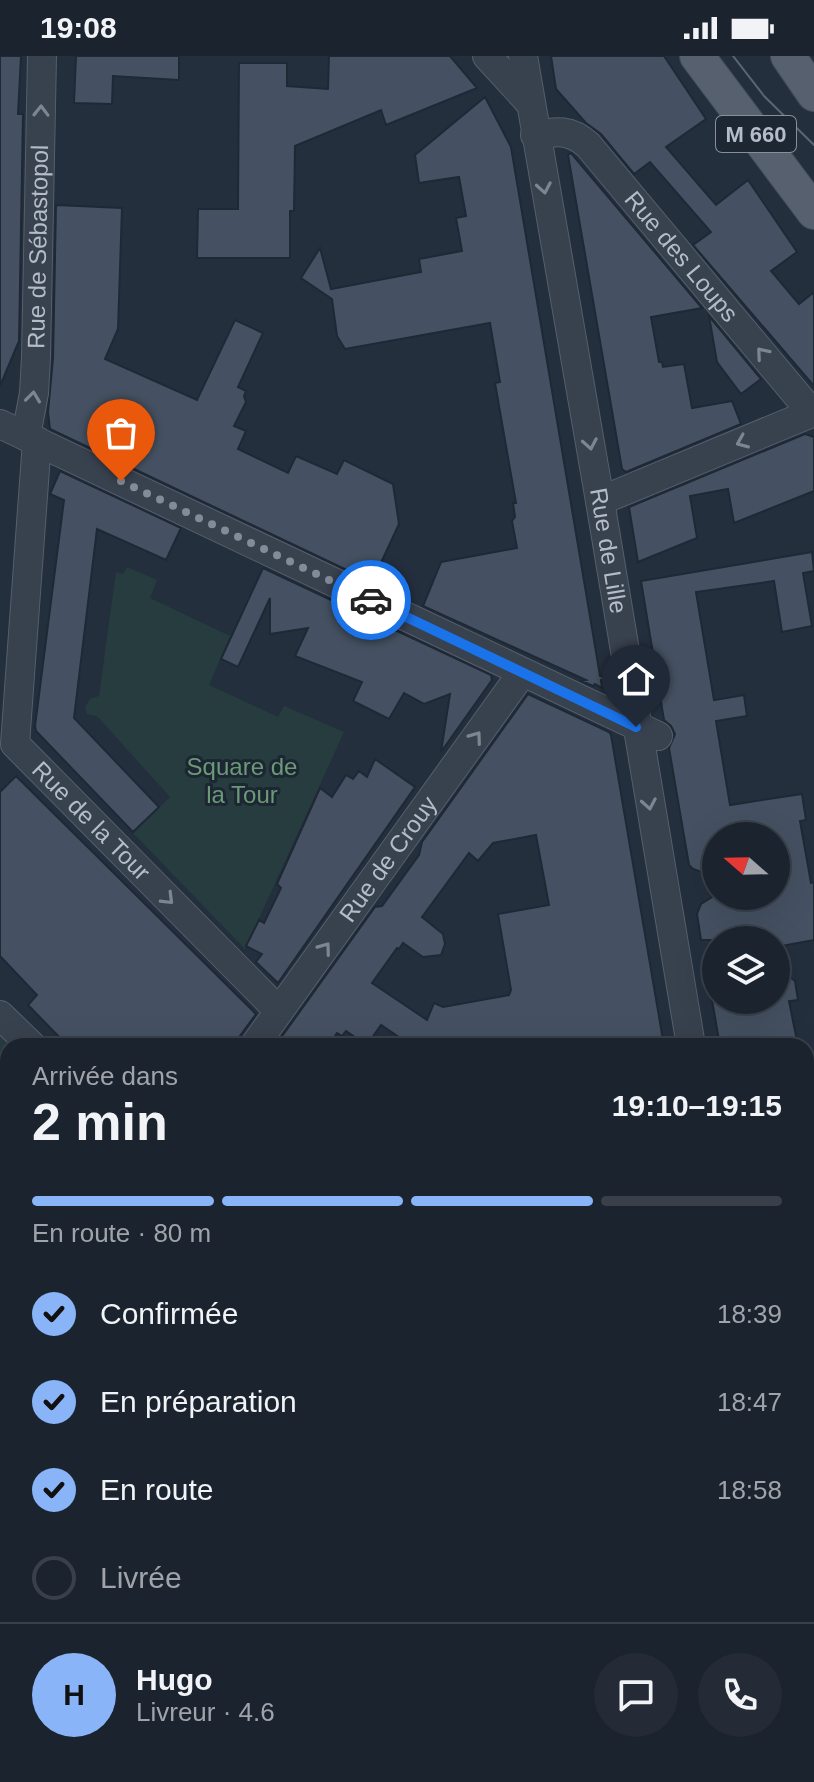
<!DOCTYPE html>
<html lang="fr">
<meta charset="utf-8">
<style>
body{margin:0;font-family:Helvetica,sans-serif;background:#242b36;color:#f1f3f6;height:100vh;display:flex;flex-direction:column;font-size:30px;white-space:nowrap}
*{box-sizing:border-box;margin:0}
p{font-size:26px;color:#a0a4aa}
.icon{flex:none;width:44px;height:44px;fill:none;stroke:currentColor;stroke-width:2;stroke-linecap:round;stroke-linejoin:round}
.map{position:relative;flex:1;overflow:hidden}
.side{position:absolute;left:0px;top:982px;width:814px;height:744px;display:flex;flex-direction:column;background:#1b232e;border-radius:24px 24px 0 0;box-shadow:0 8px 32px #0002,0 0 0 2px #39404a}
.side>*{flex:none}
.needle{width:52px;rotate:290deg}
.tools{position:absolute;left:702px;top:766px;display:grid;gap:16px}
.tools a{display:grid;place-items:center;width:88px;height:88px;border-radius:50%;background:#1b232e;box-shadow:0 8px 32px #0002,0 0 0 2px #39404a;font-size:40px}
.pin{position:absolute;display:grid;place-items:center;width:68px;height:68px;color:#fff;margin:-82px -34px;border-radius:50% 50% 50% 0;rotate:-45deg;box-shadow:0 0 8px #0007}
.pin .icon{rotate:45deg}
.courier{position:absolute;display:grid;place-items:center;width:80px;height:80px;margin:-40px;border:6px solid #1a73e8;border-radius:50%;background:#fff;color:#222;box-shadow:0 2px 10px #0007}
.headline em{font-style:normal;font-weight:600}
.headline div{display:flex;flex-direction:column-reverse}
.headline{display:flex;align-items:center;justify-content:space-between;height:136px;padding:0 32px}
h1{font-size:52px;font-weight:600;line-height:60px}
.bar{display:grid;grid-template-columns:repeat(4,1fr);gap:12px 8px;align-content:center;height:96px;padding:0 32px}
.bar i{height:10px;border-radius:6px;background:#39404a}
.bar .on{background:#8ab4f8}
.bar p{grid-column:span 4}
.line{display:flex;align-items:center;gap:20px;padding:0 32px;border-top:2px solid #39404a}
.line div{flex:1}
.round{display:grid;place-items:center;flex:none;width:84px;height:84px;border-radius:42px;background:#242b36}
ol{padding:0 32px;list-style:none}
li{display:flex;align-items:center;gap:24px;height:88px}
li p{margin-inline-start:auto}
li .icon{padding:8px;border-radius:50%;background:#8ab4f8;color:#111;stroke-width:4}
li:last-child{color:#a0a4aa}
li i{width:44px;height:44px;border:4px solid #39404a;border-radius:50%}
.status{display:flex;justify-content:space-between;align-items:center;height:56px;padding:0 40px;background:#1b232e;direction:ltr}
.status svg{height:22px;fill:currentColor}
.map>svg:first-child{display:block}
.green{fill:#263c3f}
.building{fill:#455162;stroke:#1f2835;stroke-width:2;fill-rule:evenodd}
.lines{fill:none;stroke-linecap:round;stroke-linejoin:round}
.minor-casing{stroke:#565f6c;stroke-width:30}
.major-casing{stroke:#414a57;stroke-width:36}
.minor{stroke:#38414e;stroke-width:28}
.major{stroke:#56606e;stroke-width:34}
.tram{stroke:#5a6575;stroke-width:2}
.oneway{stroke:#7c8592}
.done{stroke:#828b98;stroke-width:8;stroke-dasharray:0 14.4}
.route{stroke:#1a73e8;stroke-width:10}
.labels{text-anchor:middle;stroke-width:6;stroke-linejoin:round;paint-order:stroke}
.shield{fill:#1d2633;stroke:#878f9c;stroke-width:2}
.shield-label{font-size:22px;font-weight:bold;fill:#b4bcc9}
.street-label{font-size:24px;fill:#b4bcc9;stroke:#1d2633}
.park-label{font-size:24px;fill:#6b9a76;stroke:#1d2633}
</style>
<div class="status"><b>19:08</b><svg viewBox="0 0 49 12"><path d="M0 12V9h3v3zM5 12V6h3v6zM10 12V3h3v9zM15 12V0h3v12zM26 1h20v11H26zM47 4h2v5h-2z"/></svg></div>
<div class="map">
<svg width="814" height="1726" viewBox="0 0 814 1726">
<rect width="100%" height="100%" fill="#242f3e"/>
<path class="green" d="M127,511L157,524L150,542L230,580L209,629L278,661L284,650L344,676L245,893L133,777L170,741L97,660L87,658L85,651L90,643L99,640L116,516L123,518Z
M0,975L16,990H8V1237L0,1229Z
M317,1718H375L365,1726H322Z"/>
<path class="building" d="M0,0H21L18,58H23L19,285L0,330Z
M76,0H179V24L113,20L112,48L74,47Z
M329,0H450L477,32L386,69L381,54L295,90L294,155H290V202H197L198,153H238L239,7H287V30L328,33Z
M551,0H664L706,63L666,91L716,149L748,124L797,196L771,215L799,248L814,236V330L693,189L711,176L650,106L634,118L601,78L586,67L556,33Z
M485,41L511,91L600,620L606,621L601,624L602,632L595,628L593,630L582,625L586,624L423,550L441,506L517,492L512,465L515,461L513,447H516L495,327L500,326L490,267L345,293L337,280L332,243L301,222L320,192L331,233L421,216L419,203L462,195L456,162L466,160L459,121L419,127L415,99Z
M571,97L702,252L651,261L659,306H662L663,311L684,308L692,352L732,345L741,368L626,416L622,413L568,99Z
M56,149L122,152L118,273L105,303L197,344L235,264L263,277L238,331L246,335L244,340L246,346L234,370L246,375L238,393L288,417L296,400L337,418L344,404L393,428L399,468L372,526L50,373L48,356L53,302Z
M709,260L761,323L741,338L717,306Z
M805,378L814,381V435L734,467L728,433L690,440L697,482L638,506L629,451Z
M60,415L181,472L166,504L97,473L74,662L159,751L133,776L36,675L35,670L64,444L50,438Z
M812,496L814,515L803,517L812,570L782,576L774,525L696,536L714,644L744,639L747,660L716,665L730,749L802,738L806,764L800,765L811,827L814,826V884L776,891V884H701L697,858L701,848L714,840H776V780H716V821L693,813L689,809L669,692L675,678L671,670L664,664L641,525Z
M263,512L491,619L492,624L441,696L450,638L424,648L404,637L389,663L353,645L362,626L295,600L308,572L270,578V542L238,611L221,603Z
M528,638L609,676L611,679L664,990H573L572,985L545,990H412L381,969L367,989L346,975L342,980L337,977L328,990H275L375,851L382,850L419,799L422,786ZM536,779L549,849L498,858L511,934L509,939L443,951L434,947L427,964L372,927L397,892L399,893L403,887L423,901L441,899L445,888L443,878L422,861L469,797L478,805L493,787Z
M375,703L415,731L278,927L256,906L262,898L246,890L259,864L264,867L281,832L277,828L320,732L332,741L346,719L353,723L359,715L367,721Z
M16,720L256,958L240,980L237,990H68L28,949L37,939L0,900V736Z
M776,910L795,925L798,944L789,945L798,990H720L712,944H776Z"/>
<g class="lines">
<g class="minor-casing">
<g id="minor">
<path d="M487,0L530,47"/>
<path id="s1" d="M523,0L600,445L691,990"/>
<path id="s2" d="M535,79C557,75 570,73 588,89L812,357"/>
<path d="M0,368L658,680"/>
<path id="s3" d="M26,380L34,337L36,301L42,0"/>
<path id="s4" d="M37,385L15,688L279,955"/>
<path d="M600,445L814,356"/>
<path d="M0,959L32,990"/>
<path id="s5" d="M254,990L522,617"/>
<path d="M806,1242L814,1241"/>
<path d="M0,1258L8,1265"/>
<path d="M0,1590L8,1583"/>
<path d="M806,1659L814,1705"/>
<path d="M417,1718L424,1726"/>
<path d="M230,1726L244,1718"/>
</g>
</g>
<g class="major-casing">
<path id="major" d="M697,0L814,156
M788,0L814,38"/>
</g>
<use href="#minor" class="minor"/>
<use href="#major" class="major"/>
<path class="tram" d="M733,0L764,40L814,89"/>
</g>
<defs><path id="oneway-chevron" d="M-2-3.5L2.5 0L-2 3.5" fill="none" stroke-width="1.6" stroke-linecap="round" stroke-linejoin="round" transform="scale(2)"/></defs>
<g class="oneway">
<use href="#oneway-chevron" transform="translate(41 55) rotate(-89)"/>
<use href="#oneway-chevron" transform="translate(544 132) rotate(80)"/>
<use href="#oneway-chevron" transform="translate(762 297) rotate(-130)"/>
<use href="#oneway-chevron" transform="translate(33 341) rotate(-83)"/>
<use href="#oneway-chevron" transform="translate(742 386) rotate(157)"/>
<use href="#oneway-chevron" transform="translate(590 388) rotate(80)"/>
<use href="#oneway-chevron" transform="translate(476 681) rotate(-54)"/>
<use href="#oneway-chevron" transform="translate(649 748) rotate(80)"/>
<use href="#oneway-chevron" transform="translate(168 843) rotate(45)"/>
<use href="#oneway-chevron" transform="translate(325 892) rotate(-54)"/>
</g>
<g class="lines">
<path class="done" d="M121,425L371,544"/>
<path class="route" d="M371,544L636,671"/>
</g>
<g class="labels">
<rect class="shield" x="716" y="60" width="80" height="36" rx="6"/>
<g class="shield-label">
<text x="756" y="86">M 660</text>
</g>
<g class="street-label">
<text dy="8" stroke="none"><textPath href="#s3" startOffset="190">Rue de Sébastopol</textPath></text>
<text dy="8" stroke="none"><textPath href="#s2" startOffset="202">Rue des Loups</textPath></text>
<text dy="8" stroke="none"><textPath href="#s1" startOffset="502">Rue de Lille</textPath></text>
<text dy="8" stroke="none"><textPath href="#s4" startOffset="412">Rue de la Tour</textPath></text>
<text dy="8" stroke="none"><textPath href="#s5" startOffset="230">Rue de Crouy</textPath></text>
</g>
<g class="park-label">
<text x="242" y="719">Square de<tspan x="242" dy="28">la Tour</tspan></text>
</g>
</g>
</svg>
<div class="tools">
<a><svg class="needle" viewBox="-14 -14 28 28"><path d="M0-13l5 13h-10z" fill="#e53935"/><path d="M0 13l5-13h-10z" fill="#a0a4aa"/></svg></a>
<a><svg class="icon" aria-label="layers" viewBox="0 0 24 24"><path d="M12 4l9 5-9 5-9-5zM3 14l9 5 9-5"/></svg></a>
</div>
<div class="pin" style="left:121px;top:425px;background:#ea580c"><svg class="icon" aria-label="bag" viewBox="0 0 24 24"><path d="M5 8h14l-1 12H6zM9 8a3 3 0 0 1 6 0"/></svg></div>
<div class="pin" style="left:636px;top:671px;background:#1f2937"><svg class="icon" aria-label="home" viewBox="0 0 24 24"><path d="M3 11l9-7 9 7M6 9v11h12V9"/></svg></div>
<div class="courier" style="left:371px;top:544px"><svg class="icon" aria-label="car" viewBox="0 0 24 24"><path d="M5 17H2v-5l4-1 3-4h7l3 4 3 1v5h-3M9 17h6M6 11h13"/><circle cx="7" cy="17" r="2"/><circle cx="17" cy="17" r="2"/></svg></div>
<section class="side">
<div class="headline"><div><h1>2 min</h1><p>Arrivée dans</p></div><em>19:10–19:15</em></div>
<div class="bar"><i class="on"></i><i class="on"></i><i class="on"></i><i></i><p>En route · 80 m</p></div>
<ol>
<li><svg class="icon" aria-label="check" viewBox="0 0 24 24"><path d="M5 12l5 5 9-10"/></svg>Confirmée<p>18:39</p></li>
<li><svg class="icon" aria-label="check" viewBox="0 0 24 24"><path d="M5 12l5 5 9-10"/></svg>En préparation<p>18:47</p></li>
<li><svg class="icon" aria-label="check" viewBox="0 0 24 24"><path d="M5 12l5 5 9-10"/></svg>En route<p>18:58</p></li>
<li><i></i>Livrée</li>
</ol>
<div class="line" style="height:144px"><b class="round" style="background:#8ab4f8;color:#111">H</b><div><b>Hugo</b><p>Livreur · 4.6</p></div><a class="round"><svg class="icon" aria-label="chat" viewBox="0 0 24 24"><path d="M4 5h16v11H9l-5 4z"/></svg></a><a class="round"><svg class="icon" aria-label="phone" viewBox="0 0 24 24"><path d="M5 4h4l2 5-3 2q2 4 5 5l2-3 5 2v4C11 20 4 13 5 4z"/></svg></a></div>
</section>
</div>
